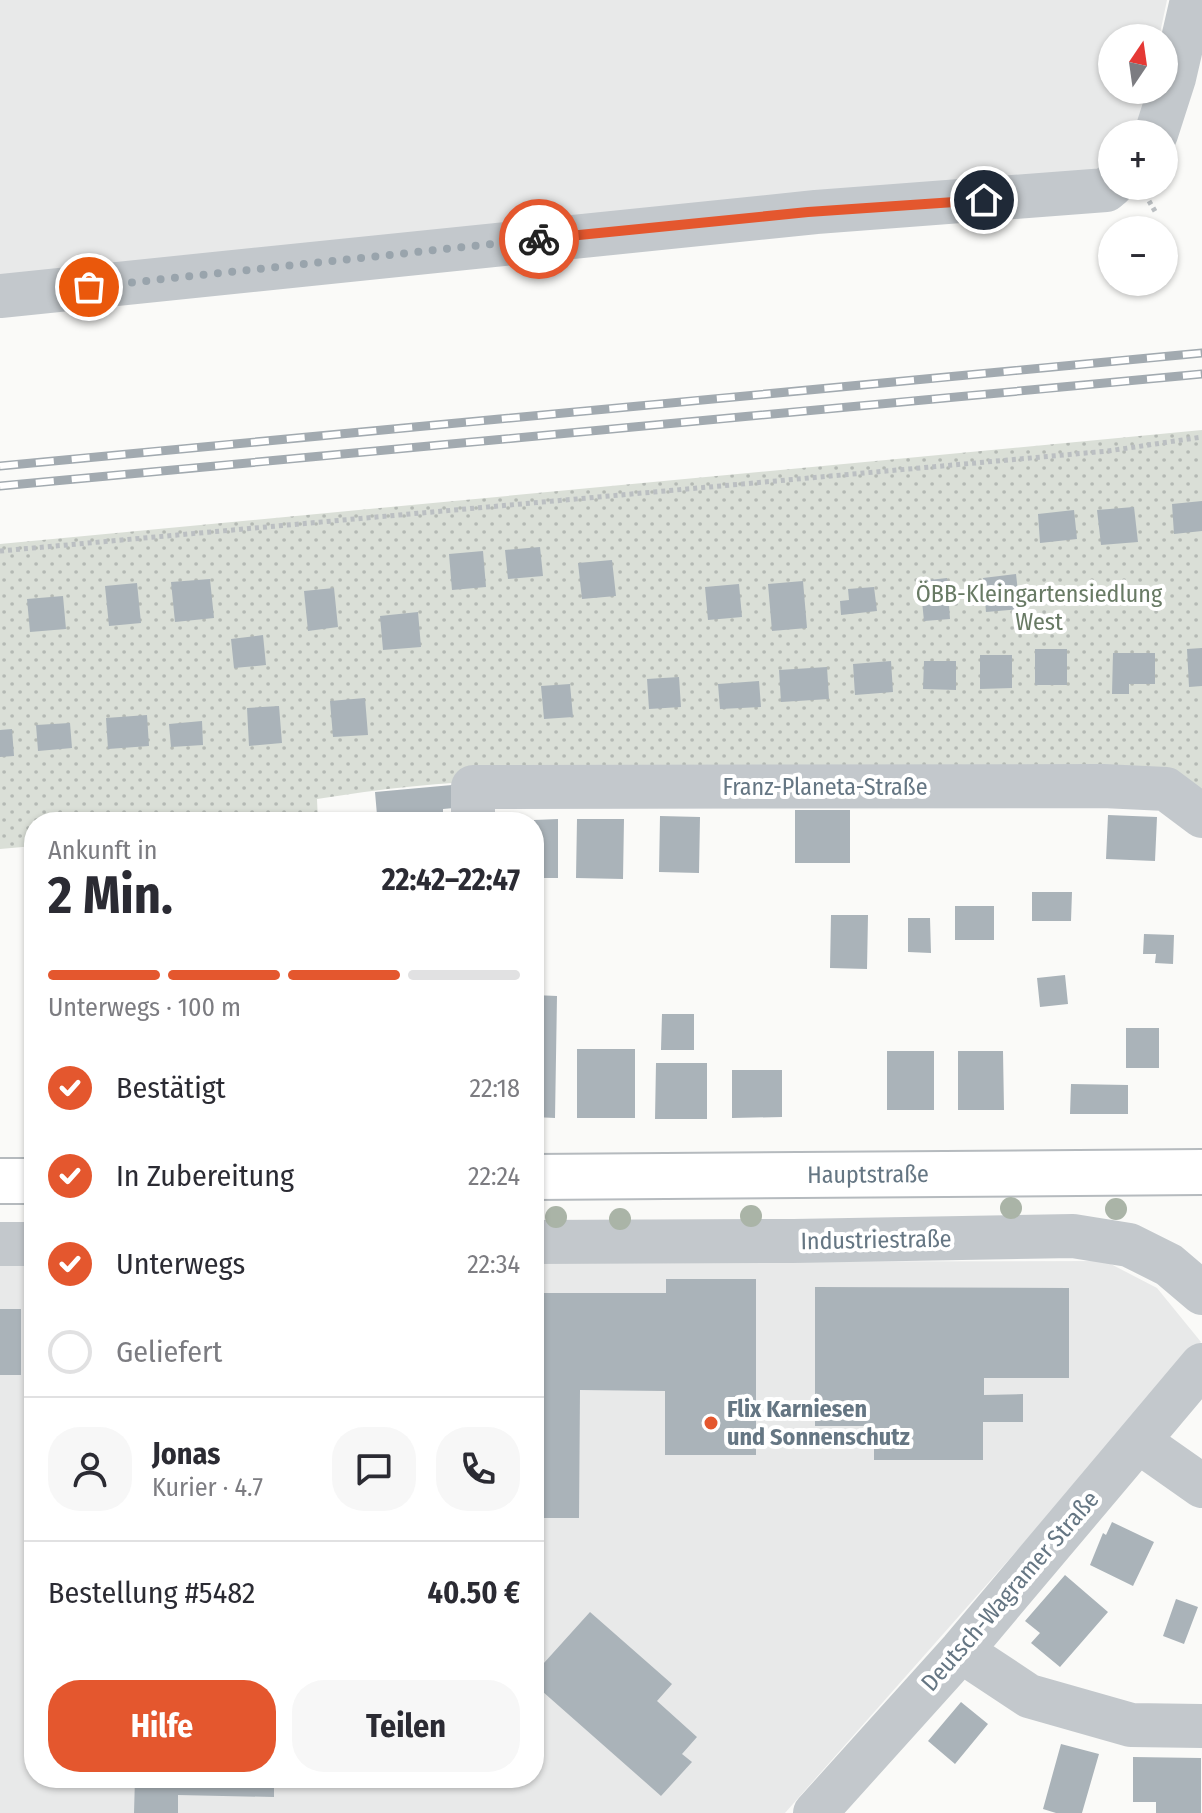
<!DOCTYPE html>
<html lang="de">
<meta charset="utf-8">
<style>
body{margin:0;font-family:"Fira Sans Condensed",sans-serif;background:#f7f7f7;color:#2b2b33;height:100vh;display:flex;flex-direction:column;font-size:30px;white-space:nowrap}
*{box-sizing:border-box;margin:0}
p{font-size:26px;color:#7c7c81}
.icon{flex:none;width:44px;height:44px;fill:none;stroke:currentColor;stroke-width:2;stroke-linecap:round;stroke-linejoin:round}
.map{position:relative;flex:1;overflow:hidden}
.side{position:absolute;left:24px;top:812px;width:520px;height:976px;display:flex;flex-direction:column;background:#fff;border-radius:32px;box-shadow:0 2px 6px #0004}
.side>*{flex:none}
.needle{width:52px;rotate:13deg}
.fabs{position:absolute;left:1098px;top:24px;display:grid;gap:16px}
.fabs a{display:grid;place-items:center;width:80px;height:80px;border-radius:50%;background:#fff;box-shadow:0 2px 6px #0004;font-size:40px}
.pin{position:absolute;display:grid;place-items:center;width:68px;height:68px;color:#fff;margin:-34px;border:4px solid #fff;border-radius:50%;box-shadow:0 2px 8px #0007}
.courier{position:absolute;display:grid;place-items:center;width:80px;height:80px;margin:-40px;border:6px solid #e4572e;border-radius:50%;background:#fff;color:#222;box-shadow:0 2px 10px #0007}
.head em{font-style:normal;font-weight:700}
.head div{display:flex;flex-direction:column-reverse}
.head{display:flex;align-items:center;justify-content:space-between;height:136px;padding:0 24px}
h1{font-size:52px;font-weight:700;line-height:60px}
.bar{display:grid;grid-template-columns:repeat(4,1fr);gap:12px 8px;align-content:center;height:96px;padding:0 24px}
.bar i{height:10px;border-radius:6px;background:#e1e1e2}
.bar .selected{background:#e4572e}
.bar p{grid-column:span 4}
.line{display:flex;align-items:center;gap:20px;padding:0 24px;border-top:2px solid #e1e1e2}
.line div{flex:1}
.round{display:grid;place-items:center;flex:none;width:84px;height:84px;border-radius:32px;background:#f7f7f7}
ol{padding:0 24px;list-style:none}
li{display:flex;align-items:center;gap:24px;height:88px}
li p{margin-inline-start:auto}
li .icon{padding:8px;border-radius:50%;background:#e4572e;color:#fff;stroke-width:4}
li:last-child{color:#7c7c81}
li i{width:44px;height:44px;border:4px solid #e1e1e2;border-radius:50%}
.cta{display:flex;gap:16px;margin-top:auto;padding:16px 24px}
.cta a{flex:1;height:92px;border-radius:32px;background:#e4572e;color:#fff;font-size:32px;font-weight:700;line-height:92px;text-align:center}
.cta a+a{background:#f7f7f7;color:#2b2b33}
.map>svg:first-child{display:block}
.built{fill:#e8e9e9}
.garden{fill:url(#garden-dots)}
.building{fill:#aab3b9}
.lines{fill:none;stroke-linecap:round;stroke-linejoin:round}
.major-casing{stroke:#b5babe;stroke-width:48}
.path{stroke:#bbbfc2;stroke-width:5;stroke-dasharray:4 4;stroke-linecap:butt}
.minor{stroke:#c3c8cc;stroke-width:44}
.major{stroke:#fff;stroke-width:44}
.rail-casing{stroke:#a2aab0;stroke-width:9}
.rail{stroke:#fff;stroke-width:6;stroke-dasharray:18;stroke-linecap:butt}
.tree{fill:#aab4a7}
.done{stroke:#99a4ac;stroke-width:8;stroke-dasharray:0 14.4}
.route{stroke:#e4572e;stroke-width:10}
.poi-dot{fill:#e4572e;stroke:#fff;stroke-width:3}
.labels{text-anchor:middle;stroke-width:8;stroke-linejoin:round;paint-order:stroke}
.park-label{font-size:24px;fill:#687a64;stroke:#fff}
.street-label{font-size:24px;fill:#657683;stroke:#fff}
.poi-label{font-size:24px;font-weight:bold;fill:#657683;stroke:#fff;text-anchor:start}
</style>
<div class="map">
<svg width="1202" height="1813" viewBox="0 0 1202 1813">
<defs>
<pattern id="garden-dots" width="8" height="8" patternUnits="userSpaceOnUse" patternTransform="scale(2)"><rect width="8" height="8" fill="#dadfd7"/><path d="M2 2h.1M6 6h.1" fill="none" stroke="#b4b9b4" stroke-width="1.8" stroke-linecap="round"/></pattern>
</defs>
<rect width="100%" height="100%" fill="#fafaf8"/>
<path class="built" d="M0,0H1167L1159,38H1112V90H1149L1140,134H1112V168L0,287Z
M1105,1261L1157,1288L1201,1342L785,1813H0V1264H34V1778H534V1262Z"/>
<path class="garden" d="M1202,430V797L507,780C443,782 380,789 317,799L318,822H34V846L0,849V544Z"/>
<path class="building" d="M1202,501V531L1174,534L1172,504Z
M1134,507L1138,542L1101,545L1097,510Z
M1074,510L1077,539L1040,543L1038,514Z
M540,547L543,576L508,579L505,550Z
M483,551L486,587L452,590L449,554Z
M612,560L616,596L582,599L578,563Z
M1016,574L1020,609L986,612L983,578Z
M947,578L950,619L924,621L920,581Z
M210,579L214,618L175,622L171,582Z
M803,581L807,628L772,631L768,584Z
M137,583L141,623L109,626L105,586Z
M739,584L742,617L708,620L705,587Z
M874,587L877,611L841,615L840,601L849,600L848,589Z
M334,588L338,627L308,631L304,591Z
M63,596L66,629L30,632L27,599Z
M418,612L421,647L383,650L380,616Z
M263,635L266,665L234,668L231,639Z
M1202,648V686L1189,687L1187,649Z
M1035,649H1067V685H1035Z
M1113,653H1155V684H1129V694H1112Z
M980,655H1012V688L980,689Z
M891,661L893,692L855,695L853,664Z
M924,661H956V690L923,689Z
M827,667L829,699L781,702L779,670Z
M679,677L681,707L649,709L647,679Z
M759,681L761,707L720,709L718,684Z
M570,684L573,717L544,719L541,686Z
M365,698L368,735L333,737L330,701Z
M279,706L282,743L249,746L247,708Z
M147,715L149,746L108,749L106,718Z
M202,721L203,745L171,747L169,724Z
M70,723L72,748L38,751L36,725Z
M12,729L14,756L0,757V730Z
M452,785L454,808L443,809V822H329V820L377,815L375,792Z
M795,810H850V863H795Z
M1108,815L1157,817L1155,861L1106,859Z
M660,816L700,817L699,873L659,872Z
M558,819V878H534V820Z
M577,819H624L623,879L576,878Z
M1032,892H1072L1071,921H1032Z
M955,906H994V940H955Z
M831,915H868L867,969L830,968Z
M908,918H930L931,953L908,952Z
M1144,934L1174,935L1173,964L1155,963L1156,954H1143Z
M1065,975L1068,1004L1040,1007L1037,978Z
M534,995L557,996L555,1118L534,1117Z
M662,1014H694V1050H661Z
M1126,1028H1159V1068H1126Z
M577,1049H635V1118H577Z
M887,1051H934V1110H887Z
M958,1051H1003L1004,1110H958Z
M656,1063H707V1119H655Z
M732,1070H782V1117L732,1118Z
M1071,1084L1128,1085V1114H1070Z
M666,1279H756V1455H665V1391L580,1390L579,1518H534V1293H666Z
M815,1287L1069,1288V1378H984V1395L1023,1394V1422H983V1460H874V1426H815Z
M0,1309H21V1375H0Z
M1112,1522L1154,1542L1133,1586L1090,1565L1103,1533L1106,1535Z
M1065,1575L1108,1612L1060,1667L1031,1643L1040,1633L1025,1621Z
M1176,1599L1198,1607L1184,1644L1163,1636Z
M590,1612L672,1684L657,1701L697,1737L682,1754L692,1762L661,1796L534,1684V1674Z
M961,1702L988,1724L955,1764L928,1741Z
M1061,1744L1099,1754L1082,1813H1056L1043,1809Z
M1133,1757L1201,1758V1813H1156V1802H1133Z
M135,1778H274V1797L178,1795V1813H134Z"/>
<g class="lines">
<g class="major-casing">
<g id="major">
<path id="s1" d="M534,1177L1202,1172"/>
<path d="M0,1181H34"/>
</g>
</g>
<path class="path" d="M1145,194L1156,213
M0,551L1108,451L1202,437"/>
<path class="minor" d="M1156,134L1174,78L1192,0
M0,296L816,212L1106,190L1112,185
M473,822V787L1103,786L1166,789L1202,816
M534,1242L793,1241L1073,1236L1129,1245L1169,1265L1202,1293
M0,1244H34
M1138,1441L1202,1486
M961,1651L1029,1696L1131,1725L1202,1726
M815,1813L961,1651L1202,1365"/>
<use href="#major" class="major"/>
<g class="rail-casing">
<path id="rail" d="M0,466L1202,353
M0,486L1202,374"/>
</g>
<use href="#rail" class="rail"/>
</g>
<g class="tree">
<circle cx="1011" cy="1208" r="11"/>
<circle cx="1116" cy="1209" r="11"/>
<circle cx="751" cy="1216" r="11"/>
<circle cx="556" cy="1217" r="11"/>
<circle cx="620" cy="1219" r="11"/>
</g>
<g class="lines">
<path class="done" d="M89,287L539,239"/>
<path class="route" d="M539,239L808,212L984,200"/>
</g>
<circle class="poi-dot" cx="711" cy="1423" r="8"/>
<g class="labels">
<g class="park-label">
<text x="1039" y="602">ÖBB-Kleingartensiedlung<tspan x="1039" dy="28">West</tspan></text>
</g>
<g class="street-label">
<text x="825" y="795">Franz-Planeta-Straße</text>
<text dy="8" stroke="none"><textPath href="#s1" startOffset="334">Hauptstraße</textPath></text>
<text transform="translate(876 1240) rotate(-1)" y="8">Industriestraße</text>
<text transform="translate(1010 1591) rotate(-49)" y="8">Deutsch-Wagramer Straße</text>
</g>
<g class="poi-label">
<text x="727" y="1417">Flix Karniesen<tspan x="727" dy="28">und Sonnenschutz</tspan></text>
</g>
</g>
</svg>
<div class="fabs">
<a><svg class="needle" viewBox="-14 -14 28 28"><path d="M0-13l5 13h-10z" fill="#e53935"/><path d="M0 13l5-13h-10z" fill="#7c7c81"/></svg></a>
<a>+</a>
<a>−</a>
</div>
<div class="pin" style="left:89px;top:287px;background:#ea580c"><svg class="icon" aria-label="bag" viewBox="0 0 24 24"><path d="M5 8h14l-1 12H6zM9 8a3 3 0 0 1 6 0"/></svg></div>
<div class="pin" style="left:984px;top:200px;background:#1f2937"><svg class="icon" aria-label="home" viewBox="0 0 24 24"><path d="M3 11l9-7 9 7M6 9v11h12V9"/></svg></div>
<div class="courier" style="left:539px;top:239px"><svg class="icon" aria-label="bike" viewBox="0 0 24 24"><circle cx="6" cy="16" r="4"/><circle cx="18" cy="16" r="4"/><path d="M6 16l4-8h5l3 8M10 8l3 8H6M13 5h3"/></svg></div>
<section class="side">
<div class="head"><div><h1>2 Min.</h1><p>Ankunft in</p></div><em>22:42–22:47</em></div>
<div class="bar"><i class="selected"></i><i class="selected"></i><i class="selected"></i><i></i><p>Unterwegs · 100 m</p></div>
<ol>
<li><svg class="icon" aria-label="check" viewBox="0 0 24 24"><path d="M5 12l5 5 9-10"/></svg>Bestätigt<p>22:18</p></li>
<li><svg class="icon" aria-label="check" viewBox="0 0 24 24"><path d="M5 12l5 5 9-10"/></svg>In Zubereitung<p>22:24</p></li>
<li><svg class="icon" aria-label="check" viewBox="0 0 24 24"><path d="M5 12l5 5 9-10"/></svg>Unterwegs<p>22:34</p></li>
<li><i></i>Geliefert</li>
</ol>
<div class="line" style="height:144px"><a class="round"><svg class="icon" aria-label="person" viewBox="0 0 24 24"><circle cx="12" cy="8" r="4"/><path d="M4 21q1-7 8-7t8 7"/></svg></a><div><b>Jonas</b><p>Kurier · 4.7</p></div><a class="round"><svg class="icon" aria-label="chat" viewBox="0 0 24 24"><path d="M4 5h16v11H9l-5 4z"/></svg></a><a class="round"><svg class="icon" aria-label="phone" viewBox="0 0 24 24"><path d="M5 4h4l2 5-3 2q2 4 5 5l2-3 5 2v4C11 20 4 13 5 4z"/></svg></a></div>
<div class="line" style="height:104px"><div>Bestellung #5482</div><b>40.50 €</b></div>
<div class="cta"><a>Hilfe</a><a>Teilen</a></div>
</section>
</div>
